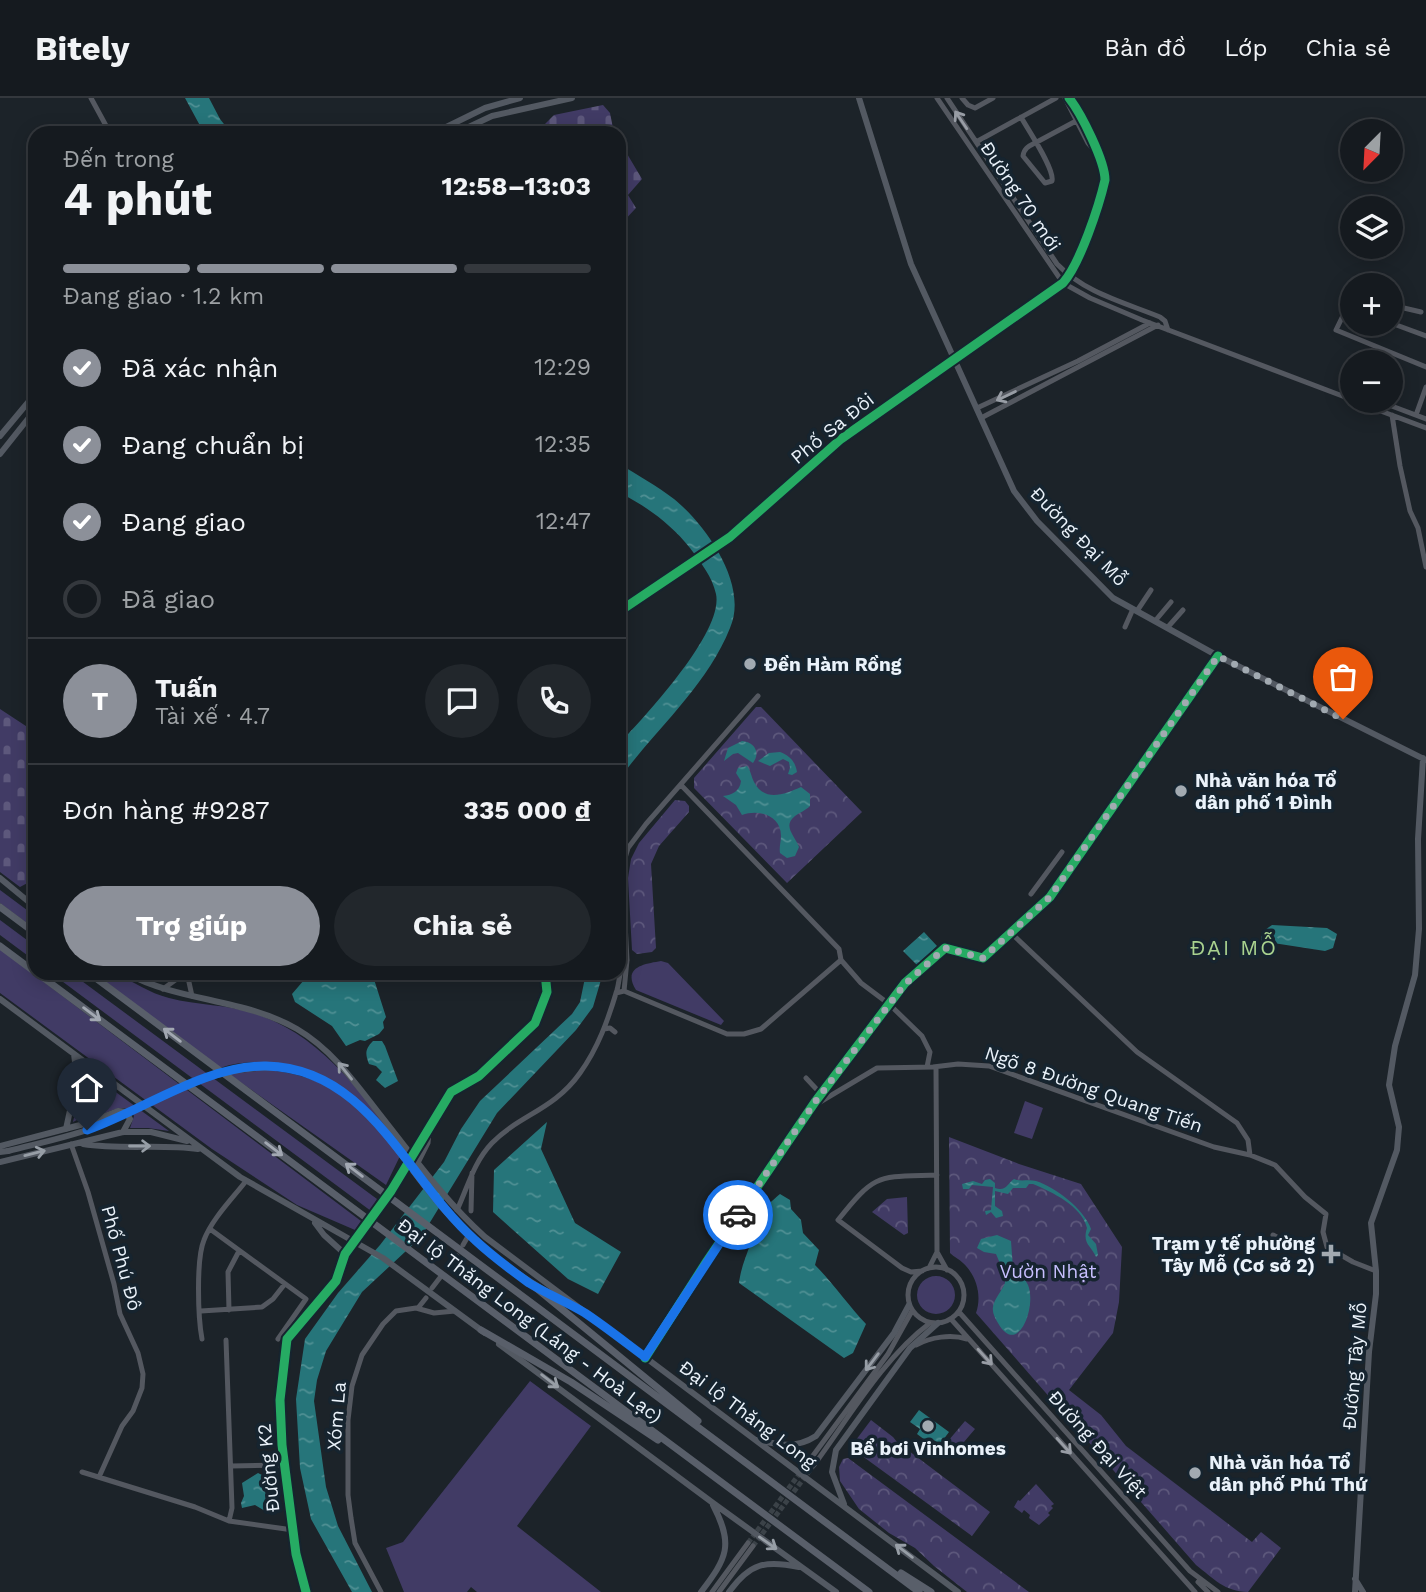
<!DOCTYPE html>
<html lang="vi">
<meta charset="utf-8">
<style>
body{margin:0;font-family:"Work Sans",sans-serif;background:#22272c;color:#f1f3f6;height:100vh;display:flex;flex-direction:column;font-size:26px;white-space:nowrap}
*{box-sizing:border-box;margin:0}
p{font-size:23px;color:#9da1a4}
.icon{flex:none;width:38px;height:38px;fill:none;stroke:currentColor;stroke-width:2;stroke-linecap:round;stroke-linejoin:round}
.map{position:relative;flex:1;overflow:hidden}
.side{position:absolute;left:28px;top:28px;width:598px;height:854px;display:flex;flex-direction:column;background:#151a1f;border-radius:21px;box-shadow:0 4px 18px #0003,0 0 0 2px #34383d}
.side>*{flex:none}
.needle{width:46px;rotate:204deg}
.controls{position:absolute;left:1340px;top:21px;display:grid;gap:14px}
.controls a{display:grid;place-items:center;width:63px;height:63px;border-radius:50%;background:#151a1f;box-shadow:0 4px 18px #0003,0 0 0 2px #34383d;font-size:35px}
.pin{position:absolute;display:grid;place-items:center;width:60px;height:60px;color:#fff;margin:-72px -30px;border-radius:50% 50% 50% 0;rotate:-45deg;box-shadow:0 0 7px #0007}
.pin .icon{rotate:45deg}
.courier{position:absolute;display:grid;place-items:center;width:70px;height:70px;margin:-35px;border:5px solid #1a73e8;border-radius:50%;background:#fff;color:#222;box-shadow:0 2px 9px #0007}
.head em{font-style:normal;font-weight:700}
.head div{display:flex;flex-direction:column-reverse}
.head{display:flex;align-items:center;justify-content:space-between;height:119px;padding:0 35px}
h1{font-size:46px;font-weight:700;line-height:52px}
.bar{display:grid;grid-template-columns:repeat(4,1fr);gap:10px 7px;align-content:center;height:84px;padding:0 35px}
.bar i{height:9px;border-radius:5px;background:#34383d}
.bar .current{background:#8c9099}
.bar p{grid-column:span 4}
.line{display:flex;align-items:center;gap:18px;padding:0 35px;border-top:2px solid #34383d}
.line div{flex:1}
.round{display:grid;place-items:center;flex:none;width:74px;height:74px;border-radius:37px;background:#22272c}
ol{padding:0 35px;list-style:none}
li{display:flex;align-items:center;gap:21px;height:77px}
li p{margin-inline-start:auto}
li .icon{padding:7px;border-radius:50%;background:#8c9099;color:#fff;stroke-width:4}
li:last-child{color:#9da1a4}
li i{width:38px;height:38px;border:4px solid #34383d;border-radius:50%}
.primary-button{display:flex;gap:14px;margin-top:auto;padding:14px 35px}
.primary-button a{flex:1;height:80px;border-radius:42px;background:#8c9099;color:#fff;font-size:28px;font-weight:700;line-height:80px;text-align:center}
.primary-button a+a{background:#22272c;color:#f1f3f6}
header{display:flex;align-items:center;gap:42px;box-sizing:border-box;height:98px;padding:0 35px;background:#151a1f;border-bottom:2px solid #34383d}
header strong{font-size:33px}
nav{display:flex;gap:38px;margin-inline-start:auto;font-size:24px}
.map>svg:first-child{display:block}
.grass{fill:#413b65}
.forest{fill:url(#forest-crowns)}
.cemetery{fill:url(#cemetery-stones)}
.water{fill:url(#water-ripples)}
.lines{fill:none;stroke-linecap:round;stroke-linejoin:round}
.minor-tunnel{stroke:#3b4248;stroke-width:5;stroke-dasharray:5 2.5;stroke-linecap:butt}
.minor{stroke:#545860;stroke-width:5}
.major{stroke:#535962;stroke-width:6}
.highway{stroke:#595f6a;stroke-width:7}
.major-bridge{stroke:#535962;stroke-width:6}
.cycleway-casing{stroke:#16242f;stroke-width:13}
.cycleway{stroke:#26ab63;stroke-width:9}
.oneway{stroke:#989da5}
.oneway2{stroke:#a2a8b2}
.oneway3{stroke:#979ea6}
.done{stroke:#a2aab1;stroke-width:7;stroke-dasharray:0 12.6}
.route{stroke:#1a73e8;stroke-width:9}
.poi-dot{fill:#a2aab1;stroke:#16242f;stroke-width:2.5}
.labels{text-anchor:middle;stroke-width:7;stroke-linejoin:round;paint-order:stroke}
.street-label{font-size:19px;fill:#eaf2fa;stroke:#16242f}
.poi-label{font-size:19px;font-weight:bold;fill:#eaf2fa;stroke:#16242f;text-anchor:start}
.park-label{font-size:19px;fill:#c7bffe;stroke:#16242f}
.neighbourhood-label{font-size:21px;letter-spacing:2px;fill:#a9d28f;stroke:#16242f}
</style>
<header>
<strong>Bitely</strong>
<nav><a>Bản đồ</a><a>Lớp</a><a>Chia sẻ</a></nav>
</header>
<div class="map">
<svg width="1426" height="1494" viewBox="0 0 1426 1494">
<defs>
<pattern id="forest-crowns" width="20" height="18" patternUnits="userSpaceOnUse" patternTransform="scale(1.75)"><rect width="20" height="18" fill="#413b65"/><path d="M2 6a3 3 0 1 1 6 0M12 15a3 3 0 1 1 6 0" fill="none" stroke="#5d587c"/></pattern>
<pattern id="cemetery-stones" width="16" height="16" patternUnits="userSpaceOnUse" patternTransform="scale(1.75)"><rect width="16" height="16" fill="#413b65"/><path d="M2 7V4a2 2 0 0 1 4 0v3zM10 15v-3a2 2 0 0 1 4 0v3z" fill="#5d587c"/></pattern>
<pattern id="water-ripples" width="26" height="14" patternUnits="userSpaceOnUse" patternTransform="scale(1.75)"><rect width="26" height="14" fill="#26757a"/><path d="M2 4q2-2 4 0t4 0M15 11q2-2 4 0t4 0" fill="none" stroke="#509094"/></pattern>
</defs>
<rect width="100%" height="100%" fill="#1c2329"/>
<path class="grass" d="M0,792L35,818V831L0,805Z
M0,822L35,848V863L0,837Z
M0,851L361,1123L355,1132L297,1107L212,1051L0,895Z
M661,863L668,865L724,923L721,927L636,892C622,869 644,866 661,863Z
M51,875H71L377,1101L371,1113Z
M94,875C100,875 109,873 115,876C133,883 149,895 169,900C198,908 230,906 259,917C326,941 364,1000 407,1053L405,1055C366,1008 339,972 274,965C256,963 237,964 220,970Z
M266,972C333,977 361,1010 400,1058L386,1087L229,976Z
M82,973C99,990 95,1015 73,1024L80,991Z
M102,984L169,1033L148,1030H130L134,1018C127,1003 109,1014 97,1018L103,1005Z
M1025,1003L1043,1010L1032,1041L1014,1035Z
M917 1197a19 19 0 1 1 38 0a19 19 0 1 1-38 0Z
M530,1283L591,1328L517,1428L601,1494H477L471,1489L467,1494H404L386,1450L403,1444Z"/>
<path class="forest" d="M756,609H761L862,714L787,785L694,690V680Z
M675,702L685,703L689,708V714L659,748L651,766L656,850L652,854L637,856L632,852L628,780L631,761L639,745Z
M949,1039L1019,1066L1081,1086L1122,1149L1119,1204L1113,1235L1069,1292L1101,1317L1126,1348L1252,1444L1261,1434L1281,1450L1248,1494C1225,1494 1213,1480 1196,1467L976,1215C982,1198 977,1178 963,1165C959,1161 954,1159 950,1155Z
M907,1099L908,1135L904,1137L872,1114L887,1101Z
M871,1322L893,1339L897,1344L990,1414L972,1438L854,1352L853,1346Z
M965,1323L975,1331L952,1358L943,1349Z
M848,1360L1029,1494H967L934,1468L915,1450L889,1435L859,1411L840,1383L839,1369L843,1361Z
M1036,1386L1054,1406L1051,1408L1053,1410L1048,1415L1050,1417L1039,1427L1029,1420L1030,1417L1024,1412L1022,1415L1014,1409L1018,1402L1020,1403Z"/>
<path class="cemetery" d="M603,7L610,15L614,35H536L554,17Z
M620,44L642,81L628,97L636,110L621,126L627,143L620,150Z
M0,611L35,634V781L20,789L0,774Z"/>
<path class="water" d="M185,0H209L220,21L231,35H204Z
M620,366C637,377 657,388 674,401C706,427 749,487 730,530C707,588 656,631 620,680V645C645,618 724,534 716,496C712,478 701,465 690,450C671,426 646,408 620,395Z
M742,643C754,644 761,654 753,665L738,655L733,656L724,663L728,650Z
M780,654C790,658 795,663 797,674L792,677L788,676L790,670L789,664L783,661L770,668L758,663L769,655Z
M747,668C751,673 751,678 754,684C765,705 785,696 801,689L810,696V708C805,713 800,714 795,718C782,728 795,738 799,749L795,758L787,760L780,755C779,749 781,744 781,738C781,717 758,711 742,717L736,707L723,698C732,697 740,693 741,683L736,675L738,670Z
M1272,827L1327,830L1337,836L1333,850L1325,853L1261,843L1262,834Z
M924,834L937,848L917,867L903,853Z
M310,875H372L386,919L383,924L384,930L379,936L365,943L360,942L346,948L332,928L295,904L292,896Z
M586,875H603L593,909L576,932L497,1015L421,1139L362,1194L326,1253L317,1282L314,1303L326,1389L338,1428L372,1494H352L311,1421L300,1370L296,1301L305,1241L338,1195L380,1147L444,1064L461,1031L480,1003L572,916L580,904Z
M373,943H382L385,948L398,983L385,990L376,982L382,974L376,968L369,966C365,956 365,951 373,943Z
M547,1024L541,1051L575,1125L621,1154L598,1196L568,1181L493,1114L494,1072Z
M990,1081L995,1085V1090C1006,1094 1007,1086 1014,1081C1021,1084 1028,1081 1036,1083C1055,1089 1084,1111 1091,1131L1088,1137L1096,1146L1098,1157L1096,1159C1091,1147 1082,1146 1087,1130C1082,1108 1052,1094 1033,1086H1029L1026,1090H1013L1008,1096L995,1093V1108L1002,1113L1003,1118L996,1120L991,1114L986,1117L985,1113L991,1112L993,1089L972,1087L969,1091H963L962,1086L973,1083L982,1086L985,1082Z
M780,1096L790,1102L791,1111L801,1122L803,1135L819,1152L815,1167C833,1185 848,1207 866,1226L853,1255L844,1260L739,1185C741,1170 745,1161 750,1147C759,1121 756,1116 780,1096Z
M997,1137L1011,1143L1013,1171C1018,1176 1025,1180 1028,1187C1037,1208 1018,1260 998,1225C995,1220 992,1215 993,1209C994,1201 1002,1193 1005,1185V1177L996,1156L984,1154L977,1150L981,1141Z
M919,1312L949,1334L940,1346L932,1341L929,1345L917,1336L920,1331L910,1324Z
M258,1375L268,1380L266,1392L271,1403L270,1409L265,1413L255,1407L242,1410L241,1405L244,1398L242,1385Z"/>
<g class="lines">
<path class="minor-tunnel" d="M748,1445L809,1363
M753,1448L814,1367"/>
<path class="minor" d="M91,0L110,35
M937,0L1063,185L1090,200L1142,222L1353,302
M947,0L1057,166C1085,195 1123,204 1160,219L1165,223L1168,232
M962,0L968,7L975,10L993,0
M1065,0L1088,45L1095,53
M1021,19C1028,32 1055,71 1052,83L1045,85L1023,58C1024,50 1029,48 1035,45L1076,23
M976,44L1056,0
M1353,197L1336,232L1426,269
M1391,207L1421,214
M1391,225L1426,238
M1354,303L1426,330
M977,310L1078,263L1150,225
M1374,310L1389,307L1426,321
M1392,317L1400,368L1410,413L1418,430L1426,469
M1416,317L1426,289
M981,320L1158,227
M620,513L730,439L841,341L1063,185C1080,166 1099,108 1105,82C1105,63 1081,15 1069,0
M1137,513L1151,492
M1155,523L1171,504
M1125,529L1133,511
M1167,530L1183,512
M681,687L839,851L841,862L861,885L889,906L922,938L930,954L927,969
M1031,796L1062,754
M1012,836L1137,954L1237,1025L1248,1042L1250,1057
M187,875L192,898
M163,891L185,875
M624,893L727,936H744L761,931L841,862
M616,895L624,893L627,862L622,770L628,750L646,726L758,598
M604,931L610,930L615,934
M806,980L821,996
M815,1007L877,970L933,969L958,966L989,968L1214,1049L1250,1057L1275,1067L1305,1099L1326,1116L1323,1134L1327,1149L1353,1164L1376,1173
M71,1046L88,1094L114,1186L120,1216L138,1255L143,1276L142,1290L133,1313L122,1328L99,1379
M416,1051L451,994L479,978L535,925L547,894L545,875
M418,1065L428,1045L429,1034
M391,1093L404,1068
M457,1112C468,1089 473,1065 492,1045C519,1017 554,1012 580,975C598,950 608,922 617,892C620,881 619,870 627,862
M471,1113L472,1075
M377,1114L382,1106
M210,1131L306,1201L278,1241
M359,1137L368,1126
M1273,1137L1293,1148
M463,1147L467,1140
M937,1154L947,1172
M451,1164L457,1158
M908 1197a28 28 0 1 1 56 0a28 28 0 1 1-56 0Z
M929,1170L937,1154L936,969
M922,1173L911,1174L902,1170L838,1122C876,1074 878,1079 937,1077
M432,1190L442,1177
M418,1210L426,1200
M229,1212L228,1174L239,1153
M201,1213L262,1209L273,1201L284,1187
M959,1214L1190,1473L1218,1494
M951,1221L1195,1494
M202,1241C198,1220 196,1161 204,1142C212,1121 232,1101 246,1083
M226,1242L232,1410L229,1423
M916,1247C931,1239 951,1236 967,1241
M645,1260L707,1163L815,1004L905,885L945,850L983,860L1050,799L1218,558
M809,1363L888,1256L912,1213
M814,1367C848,1321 884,1259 930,1225
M231,1368L284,1367
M82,1374L195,1409L229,1423L293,1432
M1198,1484L1208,1494
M306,1494L296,1456L283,1359L280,1294L287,1241L336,1183C342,1171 342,1161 350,1149
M381,1494L355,1445L351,1420L348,1397V1322L352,1288L362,1257L383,1226L396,1213L416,1210L434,1215L455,1213
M712,1494L748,1445
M719,1494L753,1448"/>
<path class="major" d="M859,0L911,166L1014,393L1037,423L1113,500L1218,558L1426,662
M434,35L485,10L520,0
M456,35L492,18L572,0
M0,338L35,296
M0,356L35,312
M0,780L35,809
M126,875C180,904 243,900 297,931C331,951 354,983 378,1014C412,1057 444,1102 485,1139L958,1494
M0,901L240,1079L383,1160L485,1235
M302,974C373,998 398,1061 446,1114C479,1151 521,1180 565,1204
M88,1022C105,1004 100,989 89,969
M66,1031L77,980L74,956
M83,1046C121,1052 160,1046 198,1051
M0,1048L84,1026L118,1013L126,1014L130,1021L123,1034
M0,1054L8,1053
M0,1064L123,1034H151L187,1043
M315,1125L324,1137L345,1156
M499,1246L713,1405L836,1494
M758,1342C779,1347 796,1351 816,1338L894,1235L909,1207
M844,1406L832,1374L836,1352L910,1250L938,1225
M1355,1481L1363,1494
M701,1494C727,1460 734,1447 713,1407
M729,1494C750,1465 765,1462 799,1469
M1355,1494L1369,1254L1376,1196V1173L1371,1125L1397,1052L1399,1029L1389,987L1395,948L1415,877L1419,831L1418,741L1423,660"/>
<path class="highway" d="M0,809L35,835
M0,848L35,874
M37,875L869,1494
M89,875L919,1494
M530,1185L698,1323
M481,1232L571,1284L658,1342
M901,1475L931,1494"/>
<path class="major-bridge" d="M8,1053C39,1045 71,1039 101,1027C169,1001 225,955 302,974"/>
<g class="cycleway-casing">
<path id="cycleway" d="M620,513L730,439L841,341L1063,185C1080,166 1099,108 1105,82C1105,63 1081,15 1069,0
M645,1260L707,1163L815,1004L905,885L945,850L983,860L1050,799L1218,558
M306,1494L296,1456L282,1347L280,1302L287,1241L336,1183L345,1156L391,1093L451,994L479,978L535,925L547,894L545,875"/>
</g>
<use href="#cycleway" class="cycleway"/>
</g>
<defs><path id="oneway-shaft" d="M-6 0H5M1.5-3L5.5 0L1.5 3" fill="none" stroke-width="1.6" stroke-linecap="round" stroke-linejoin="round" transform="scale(1.75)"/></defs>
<g class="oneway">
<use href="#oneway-shaft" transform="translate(961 22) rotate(-124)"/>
<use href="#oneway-shaft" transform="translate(1006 298) rotate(154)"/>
<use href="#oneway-shaft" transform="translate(985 1259) rotate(48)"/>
<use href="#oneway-shaft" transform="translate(1064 1348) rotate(48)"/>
</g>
<g class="oneway2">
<use href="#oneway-shaft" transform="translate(92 916) rotate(37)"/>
<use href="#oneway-shaft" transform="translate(172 937) rotate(-143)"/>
<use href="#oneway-shaft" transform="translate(274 1051) rotate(37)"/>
<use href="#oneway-shaft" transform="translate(354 1072) rotate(-143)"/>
</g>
<g class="oneway3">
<use href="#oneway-shaft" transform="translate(345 973) rotate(-129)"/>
<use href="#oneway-shaft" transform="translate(140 1048)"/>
<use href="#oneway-shaft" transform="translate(35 1055) rotate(-14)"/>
<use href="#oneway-shaft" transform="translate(872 1264) rotate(127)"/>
<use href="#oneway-shaft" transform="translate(550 1283) rotate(37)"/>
<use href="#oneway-shaft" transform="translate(768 1445) rotate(35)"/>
<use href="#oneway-shaft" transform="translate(904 1453) rotate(-143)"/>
</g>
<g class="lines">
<path class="done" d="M738,1117L815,1004L904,887L945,850L983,860L1050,799L1218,558L1343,621"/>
<path class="route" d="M87,1032C144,1012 205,967 266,968C370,970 407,1082 475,1142C491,1157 511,1172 529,1185C547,1196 567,1204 585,1215C606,1229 626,1245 645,1259L738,1117"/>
</g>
<g class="poi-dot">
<circle cx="750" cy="566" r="7"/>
<circle cx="1181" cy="693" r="7"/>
<path d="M1327.5 1145.5h7v7h7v7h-7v7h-7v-7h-7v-7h7z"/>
<circle cx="928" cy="1328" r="7"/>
<circle cx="1195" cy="1375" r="7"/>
</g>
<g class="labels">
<g class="street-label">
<text transform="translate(1021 98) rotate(56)" y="7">Đường 70 mới</text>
<text transform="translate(832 330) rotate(-39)" y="7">Phố Sa Đôi</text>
<text transform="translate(1079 438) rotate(46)" y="7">Đường Đại Mỗ</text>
<text transform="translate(1094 991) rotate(19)" y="7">Ngõ 8 Đường Quang Tiến</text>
<text transform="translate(122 1160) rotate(75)" y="7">Phố Phú Đô</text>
<text transform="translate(530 1222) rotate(37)" y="7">Đại lộ Thăng Long (Láng - Hoà Lạc)</text>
<text transform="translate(1354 1268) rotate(-85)" y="7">Đường Tây Mỗ</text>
<text transform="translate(748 1316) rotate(37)" y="7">Đại lộ Thăng Long</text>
<text transform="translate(336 1318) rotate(-85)" y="7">Xóm La</text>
<text transform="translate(1098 1346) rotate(48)" y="7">Đường Đại Việt</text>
<text transform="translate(268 1370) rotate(-96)" y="7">Đường K2</text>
</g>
<g class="poi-label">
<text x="764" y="573">Đền Hàm Rồng</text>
<text x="1195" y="689">Nhà văn hóa Tổ<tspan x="1195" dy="22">dân phố 1 Đình</tspan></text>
<text x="1315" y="1152" text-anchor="end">Trạm y tế phường<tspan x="1315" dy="22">Tây Mỗ (Cơ sở 2)</tspan></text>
<text x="928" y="1357" text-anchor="middle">Bể bơi Vinhomes</text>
<text x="1209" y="1371">Nhà văn hóa Tổ<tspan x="1209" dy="22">dân phố Phú Thứ</tspan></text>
</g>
<g class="park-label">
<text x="1048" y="1180">Vườn Nhật</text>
</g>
<g class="neighbourhood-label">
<text x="1234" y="857">ĐẠI MỖ</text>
</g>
</g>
</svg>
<div class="controls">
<a><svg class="needle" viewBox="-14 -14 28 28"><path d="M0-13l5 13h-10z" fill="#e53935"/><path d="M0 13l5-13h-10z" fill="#9da1a4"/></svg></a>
<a><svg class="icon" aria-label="layers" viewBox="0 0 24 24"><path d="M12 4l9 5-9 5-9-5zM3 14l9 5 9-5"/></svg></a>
<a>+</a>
<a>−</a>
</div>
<div class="pin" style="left:1343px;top:621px;background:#ea580c"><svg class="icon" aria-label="bag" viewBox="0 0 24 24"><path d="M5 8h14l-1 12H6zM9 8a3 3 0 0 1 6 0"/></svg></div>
<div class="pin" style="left:87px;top:1032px;background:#1f2937"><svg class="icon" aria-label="home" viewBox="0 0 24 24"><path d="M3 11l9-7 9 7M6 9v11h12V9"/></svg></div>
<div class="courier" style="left:738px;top:1117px"><svg class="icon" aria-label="car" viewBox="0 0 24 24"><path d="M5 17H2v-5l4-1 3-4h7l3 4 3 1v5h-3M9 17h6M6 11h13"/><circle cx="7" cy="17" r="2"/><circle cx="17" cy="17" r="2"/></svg></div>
<section class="side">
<div class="head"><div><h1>4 phút</h1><p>Đến trong</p></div><em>12:58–13:03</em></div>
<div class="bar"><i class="current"></i><i class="current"></i><i class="current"></i><i></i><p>Đang giao · 1.2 km</p></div>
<ol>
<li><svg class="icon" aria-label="check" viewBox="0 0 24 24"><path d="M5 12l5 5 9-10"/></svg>Đã xác nhận<p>12:29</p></li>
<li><svg class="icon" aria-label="check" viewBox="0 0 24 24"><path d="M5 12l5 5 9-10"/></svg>Đang chuẩn bị<p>12:35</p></li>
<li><svg class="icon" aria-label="check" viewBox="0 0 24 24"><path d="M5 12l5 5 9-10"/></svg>Đang giao<p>12:47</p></li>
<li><i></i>Đã giao</li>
</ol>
<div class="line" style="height:126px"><b class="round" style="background:#8c9099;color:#fff">T</b><div><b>Tuấn</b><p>Tài xế · 4.7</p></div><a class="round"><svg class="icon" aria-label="chat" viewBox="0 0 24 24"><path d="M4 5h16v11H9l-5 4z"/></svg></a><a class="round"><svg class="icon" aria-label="phone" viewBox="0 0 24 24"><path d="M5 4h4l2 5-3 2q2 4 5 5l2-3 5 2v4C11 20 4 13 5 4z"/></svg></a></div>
<div class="line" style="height:91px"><div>Đơn hàng #9287</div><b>335 000 ₫</b></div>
<div class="primary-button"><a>Trợ giúp</a><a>Chia sẻ</a></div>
</section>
</div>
